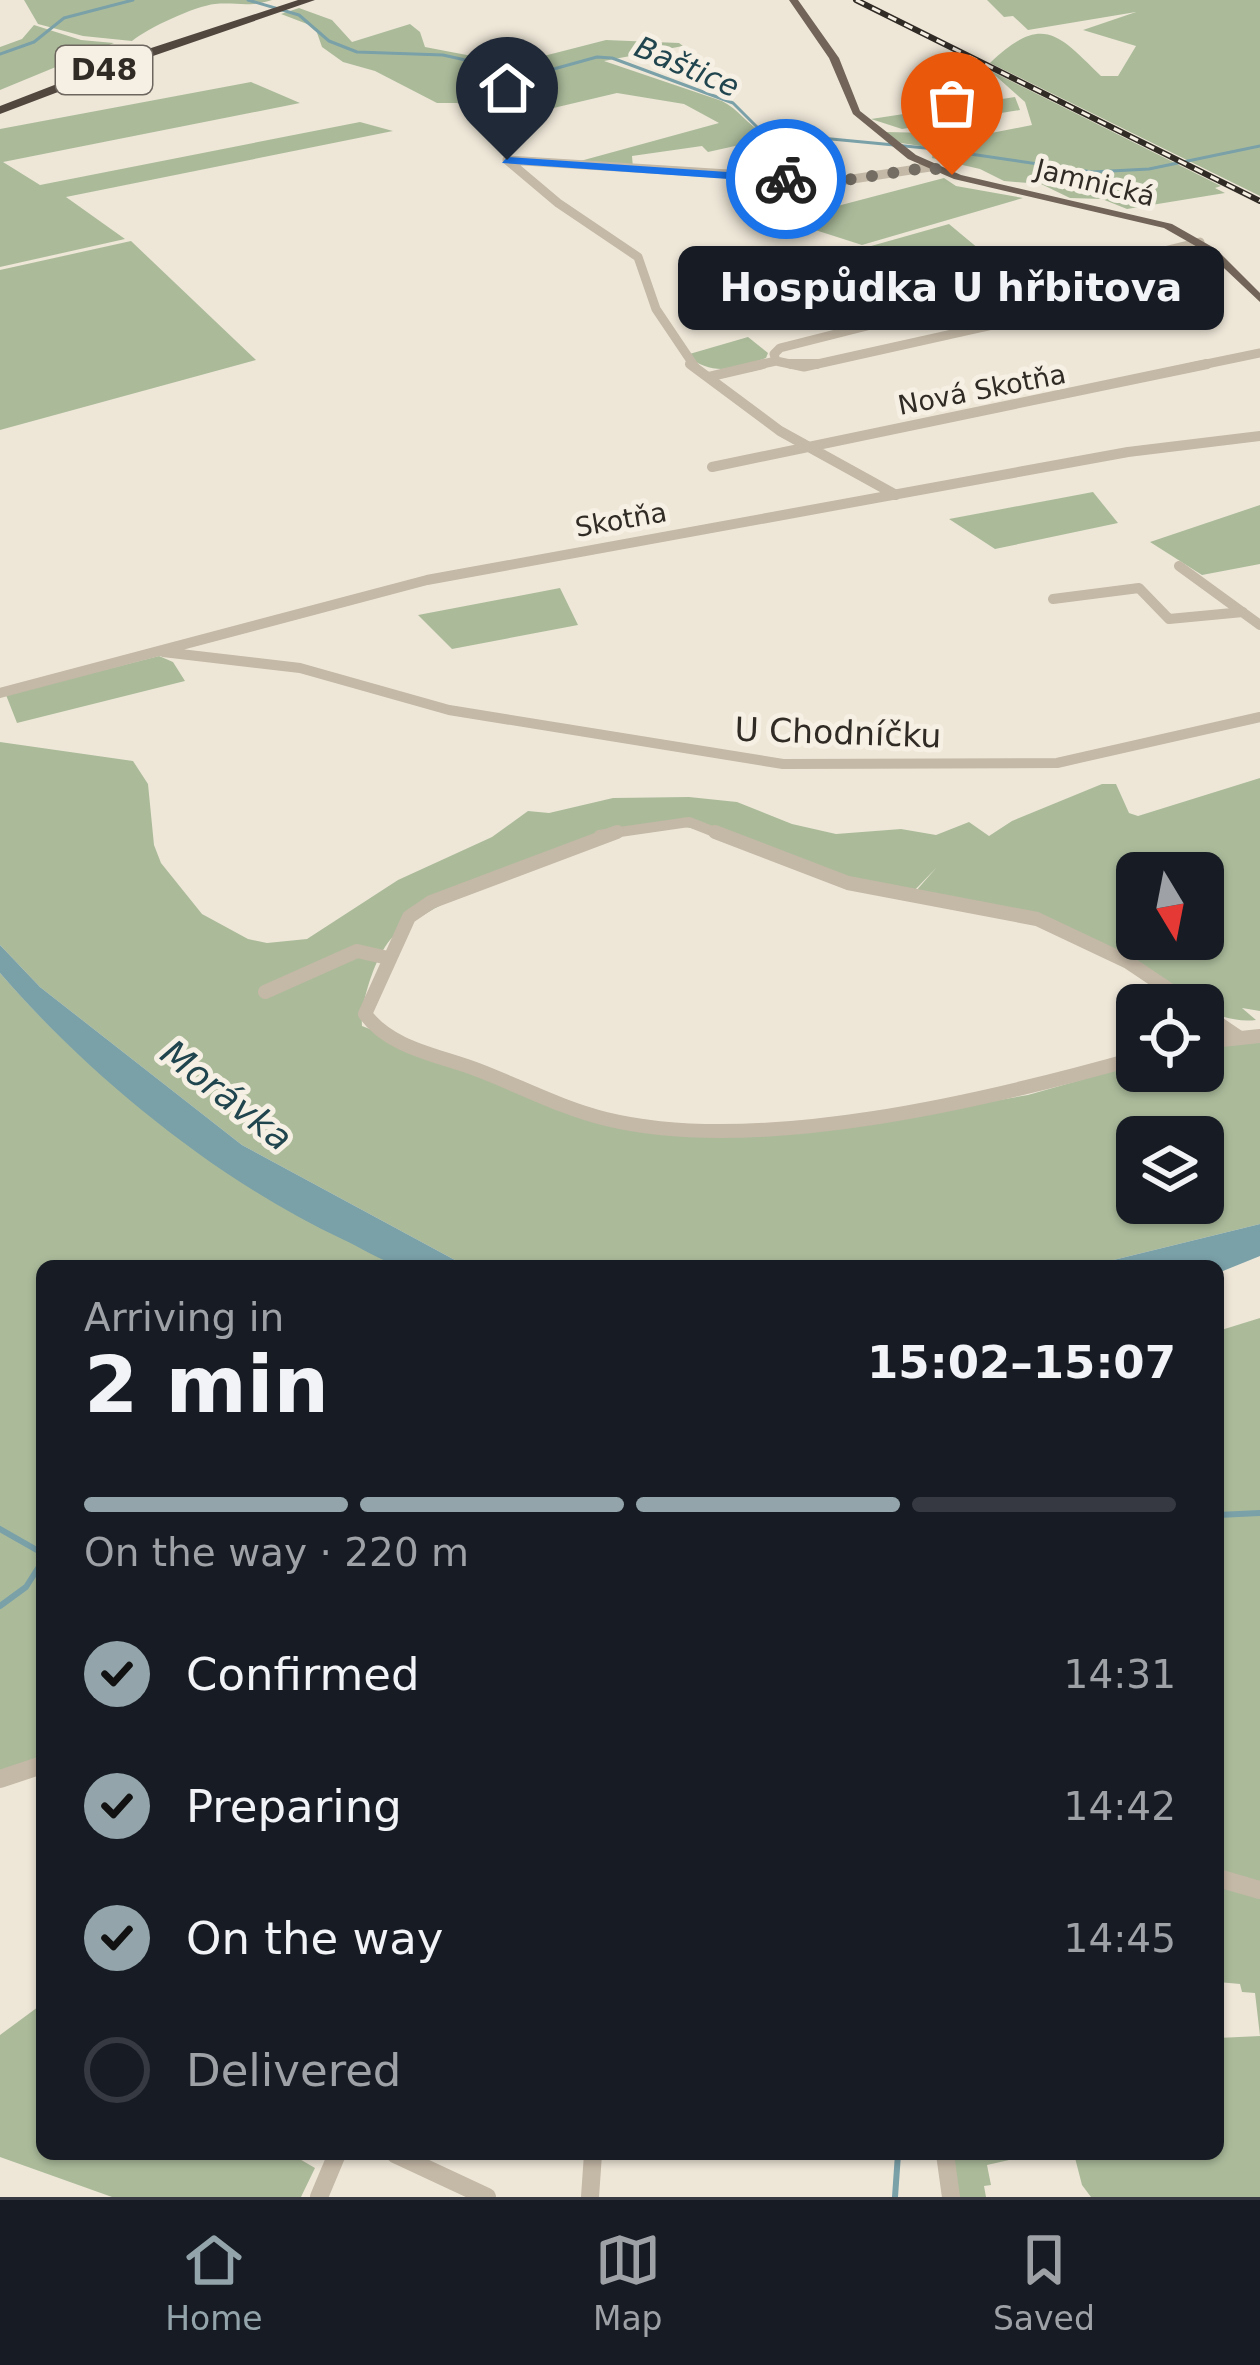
<!DOCTYPE html>
<meta charset="utf-8">
<style>
body{margin:0;font-family:"DejaVu Sans",sans-serif;background:#20242c;color:#f1f3f6;height:100vh;display:flex;flex-direction:column;font-size:45px;white-space:nowrap}
*{box-sizing:border-box;margin:0}
p{font-size:39px;color:#9ea1a6}
.icon{flex:none;width:66px;height:66px;fill:none;stroke:currentColor;stroke-width:2;stroke-linecap:round;stroke-linejoin:round}
.map{position:relative;flex:1;overflow:hidden}
.panel{position:absolute;left:36px;top:1260px;width:1188px;height:900px;display:flex;flex-direction:column;background:#171b24;border-radius:18px;box-shadow:0 3px 9px #0004}
.panel>*{flex:none}
.needle{width:78px;rotate:170deg}
.tools{position:absolute;left:1116px;top:852px;display:grid;gap:24px}
.tools a{display:grid;place-items:center;width:108px;height:108px;border-radius:18px;background:#171b24;box-shadow:0 3px 9px #0004;font-size:60px}
.pin{position:absolute;display:grid;place-items:center;width:102px;height:102px;color:#fff;margin:-123px -51px;border-radius:50% 50% 50% 0;rotate:-45deg;box-shadow:0 0 12px #0007}
.pin .icon{rotate:45deg}
.courier{position:absolute;display:grid;place-items:center;width:120px;height:120px;margin:-60px;border:9px solid #1a73e8;border-radius:50%;background:#fff;color:#222;box-shadow:0 3px 15px #0007}
.bubble{position:absolute;height:84px;border-radius:18px;background:#171b24;box-shadow:0 3px 9px #0004;font-size:39px;font-weight:600;line-height:84px;text-align:center}
.head em{font-style:normal;font-weight:600}
.head div{display:flex;flex-direction:column-reverse}
.head{display:flex;align-items:center;justify-content:space-between;height:204px;padding:0 48px}
h1{font-size:78px;font-weight:600;line-height:90px}
.bar{display:grid;grid-template-columns:repeat(4,1fr);gap:18px 12px;align-content:center;height:144px;padding:0 48px}
.bar i{height:15px;border-radius:9px;background:#363941}
.bar .current{background:#93a5aa}
.bar p{grid-column:span 4}
ol{padding:0 48px;list-style:none}
li{display:flex;align-items:center;gap:36px;height:132px}
li p{margin-inline-start:auto}
li .icon{padding:12px;border-radius:50%;background:#93a5aa;color:#111;stroke-width:4}
li:last-child{color:#9ea1a6}
li i{width:66px;height:66px;border:6px solid #363941;border-radius:50%}
.menu{display:flex;justify-content:space-around;align-items:center;height:168px;border-top:3px solid #363941;background:#171b24;font-size:33px;color:#9ea1a6}
.menu a{display:grid;justify-items:center;gap:6px}
.menu .current{color:#93a5aa}
.map>svg:first-child{display:block}
.green{fill:#abbb9a;fill-rule:evenodd}
.water{fill:#7aa0a8}
.lines{fill:none;stroke-linecap:round;stroke-linejoin:round}
.stream-far1{stroke:#7aa0a8;stroke-width:3}
.stream{stroke:#7aa0a8;stroke-width:6}
.minor-far3{stroke:#c4b8a6;stroke-width:9}
.minor-far2{stroke:#c4b8a6;stroke-width:10}
.minor-far1{stroke:#c4b8a6;stroke-width:14}
.minor{stroke:#c4b8a6;stroke-width:18}
.major{fill:#726458;fill-rule:evenodd}
.highway{fill:#51473e;fill-rule:evenodd}
.rail-casing{stroke:#312b26;stroke-width:6}
.rail{stroke:#f6f0e4;stroke-width:3;stroke-dasharray:9;stroke-linecap:butt}
.route{fill:#1a73e8}
.done{stroke:#736d64;stroke-width:12;stroke-dasharray:0 21.6}
.labels{text-anchor:middle;stroke-width:10;stroke-linejoin:round;paint-order:stroke}
.far-street-label{font-size:27px;fill:#312b26;stroke:#f6f0e4}
.far-water-label{font-size:30px;font-style:italic;fill:#20454e;stroke:#f6f0e4}
.shield{fill:#f6f0e4;stroke:#6c665f;stroke-width:3}
.shield-label{font-size:30px;font-weight:bold;fill:#312b26}
.street-label{font-size:33px;fill:#312b26;stroke:#f6f0e4}
.water-label{font-size:36px;font-style:italic;fill:#20454e;stroke:#f6f0e4}
</style>
<div class="map">
<svg width="1260" height="2197" viewBox="0 0 1260 2197">
<rect width="100%" height="100%" fill="#eee7d8"/>
<path class="green" d="M24,0H272C247,8 238,2 215,4C195,6 148,28 132,41L83,36L38,24Z
M987,0H1260V196L990,63C1043,12 1059,35 1101,76H1118L1136,46L1083,30L1136,12L1028,30L1013,16L1004,17Z
M299,8L332,20L352,42L410,24L420,32L425,47L498,61L532,59L606,40L679,43L683,46L604,61L722,101C740,110 748,127 768,135L743,138L744,144L708,152L702,146L632,156L633,168L573,163L719,123L684,104L617,93L511,118L457,103H437L375,71L343,62L322,47L315,27L281,14Z
M34,25L81,40L114,43L0,90V47L22,39Z
M989,70L1221,186L1215,188L1225,193L1127,209L1102,199L1070,198L1041,184L1004,181L980,169L932,158L934,148L901,143L884,132L986,134L1032,125L1025,102Z
M251,82L300,103L3,162L40,185L360,122L393,131L66,197L125,239L0,267V129Z
M1015,97L1020,110L902,129L871,119Z
M944,178L956,186L1023,198L862,245L784,220Z
M949,224L979,249L787,295L765,276Z
M131,241L256,360L0,430V270Z
M748,337L768,353L766,358C735,369 713,377 686,355Z
M1093,492L1118,523L995,549L949,519Z
M1260,505V564L1202,575L1150,542Z
M560,588L578,625L452,649L418,615Z
M159,656L173,662L185,681L17,723L6,695Z
M0,742L133,761L148,784L154,845L161,863L202,914L248,939L267,943L307,939L398,880L492,837L528,811L549,813L613,798L689,797L737,802L792,824L836,834L901,829L936,835L969,822L989,836L1012,821L1102,784H1116L1129,813L1138,816L1260,778V1011L1242,1008L1256,1020C1201,1027 1143,962 1094,941C1039,918 973,908 915,892L937,867L912,893C883,888 851,886 822,876C776,861 725,829 675,826C625,823 421,901 390,940C375,958 360,1003 362,1026L380,1033L548,1098L653,1130L892,1119L1028,1095L1137,1064V1071H1203V1048L1260,1040V1224L1089,1266H466L242,1145L40,987L0,945ZM1137,873H1203V939H1137ZM1137,1137H1203V1203H1137Z
M0,973C111,1100 248,1195 400,1266H42V1759L0,1773Z
M1260,1318V1884L1218,1873V1331Z
M1218,1885L1260,1897V2197H1091L1082,2185L1074,2154H1218V2038L1260,2036L1255,1993L1242,1992L1240,1984L1218,1982Z
M42,2004V2154H291L315,2168L301,2197H112L0,2157V2035Z
M953,2154H1032V2155L987,2165L991,2185L984,2186L986,2197H959Z"/>
<path class="water" d="M0,945L40,987L242,1145L466,1266C446,1266 421,1270 401,1266C382,1262 360,1247 342,1239C218,1181 90,1077 0,973Z
M1260,1224V1256L1218,1273V1266H1089Z"/>
<g class="lines">
<path class="stream-far1" d="M248,0L299,15L329,41L357,52L443,55L532,75L597,57L612,58L733,103L758,128L779,134L936,149L1092,172L1149,169L1260,146
M0,54L34,42L64,18L133,0"/>
<path class="stream" d="M1218,1515L1260,1513
M0,1529L42,1553
M0,1606L26,1587L42,1562
M895,2197L898,2154"/>
<path class="minor-far3" d="M507,160L558,203L638,257L656,309L695,367
M507,160L840,181L930,167
M776,361L774,354L780,348L1200,242
M750,367L776,361L804,367L1191,281
M1192,367L1260,353"/>
<path class="minor-far2" d="M690,364L780,431L896,495
M791,364H817
M708,377L763,364
M712,467L1207,364
M1179,566L1260,625
M1053,599L1139,588L1169,619L1243,612
M163,652L300,668L449,710L783,764L1057,763L1260,717
M0,693L427,580L1128,452L1260,436
M599,835L689,822L722,835"/>
<path class="minor-far1" d="M617,832L431,902L409,917L365,1014C391,1049 439,1055 478,1070C520,1086 561,1108 606,1119C758,1156 988,1100 1137,1058
M715,832L848,883L1037,919L1128,962L1192,1005
M265,992L357,951L388,958
M1203,1013L1240,1038
M1203,1042L1260,1036"/>
<path class="minor" d="M0,1779L42,1765
M1218,1878L1260,1890
M395,2154L487,2197
M945,2154L951,2197
M319,2197L337,2154
M590,2197L593,2154"/>
<path class="major" d="M789,0H798L839,58L860,111L916,155L961,175L1172,224L1216,249L1260,293V302L1208,253L1164,228L954,179L908,159L853,114L829,58Z"/>
<path class="highway" d="M298,0H315L153,56L0,114V106L145,50Z"/>
<g class="rail-casing">
<path id="rail" d="M856,0L1260,201"/>
</g>
<use href="#rail" class="rail"/>
</g>
<path class="route" d="M507,157L786,176L792,179L786,183L502,163Z"/>
<g class="lines">
<path class="done" d="M786,179L840,181L930,167L952,175"/>
</g>
<g class="labels">
<g class="far-street-label">
<text transform="translate(1095 183) rotate(14)" y="9">Jamnická</text>
<text transform="translate(982 390) rotate(-11)" y="9">Nová Skotňa</text>
<text transform="translate(621 520) rotate(-10)" y="9">Skotňa</text>
</g>
<g class="far-water-label">
<text transform="translate(687 67) rotate(23)" y="10">Baštice</text>
</g>
<rect class="shield" x="56" y="46" width="96" height="48" rx="9"/>
<g class="shield-label">
<text x="104" y="80">D48</text>
</g>
<g class="street-label">
<text transform="translate(838 732) rotate(2)" y="12">U Chodníčku</text>
</g>
<g class="water-label">
<text transform="translate(227 1095) rotate(38)" y="13">Morávka</text>
</g>
</g>
</svg>
<div class="tools">
<a><svg class="needle" viewBox="-14 -14 28 28"><path d="M0-13l5 13h-10z" fill="#e53935"/><path d="M0 13l5-13h-10z" fill="#9ea1a6"/></svg></a>
<a><svg class="icon" aria-label="locate" viewBox="0 0 24 24"><circle cx="12" cy="12" r="6"/><path d="M12 2v4M12 18v4M2 12h4M18 12h4"/></svg></a>
<a><svg class="icon" aria-label="layers" viewBox="0 0 24 24"><path d="M12 4l9 5-9 5-9-5zM3 14l9 5 9-5"/></svg></a>
</div>
<div class="pin" style="left:952px;top:175px;background:#ea580c"><svg class="icon" aria-label="bag" viewBox="0 0 24 24"><path d="M5 8h14l-1 12H6zM9 8a3 3 0 0 1 6 0"/></svg></div>
<div class="pin" style="left:507px;top:160px;background:#1f2937"><svg class="icon" aria-label="home" viewBox="0 0 24 24"><path d="M3 11l9-7 9 7M6 9v11h12V9"/></svg></div>
<div class="courier" style="left:786px;top:179px"><svg class="icon" aria-label="bike" viewBox="0 0 24 24"><circle cx="6" cy="16" r="4"/><circle cx="18" cy="16" r="4"/><path d="M6 16l4-8h5l3 8M10 8l3 8H6M13 5h3"/></svg></div>
<div class="bubble" style="left:678px;top:246px;width:546px">Hospůdka U hřbitova</div>
<section class="panel">
<div class="head"><div><h1>2 min</h1><p>Arriving in</p></div><em>15:02–15:07</em></div>
<div class="bar"><i class="current"></i><i class="current"></i><i class="current"></i><i></i><p>On the way · 220 m</p></div>
<ol>
<li><svg class="icon" aria-label="check" viewBox="0 0 24 24"><path d="M5 12l5 5 9-10"/></svg>Confirmed<p>14:31</p></li>
<li><svg class="icon" aria-label="check" viewBox="0 0 24 24"><path d="M5 12l5 5 9-10"/></svg>Preparing<p>14:42</p></li>
<li><svg class="icon" aria-label="check" viewBox="0 0 24 24"><path d="M5 12l5 5 9-10"/></svg>On the way<p>14:45</p></li>
<li><i></i>Delivered</li>
</ol>
</section>
</div>
<nav class="menu">
<a class="current"><svg class="icon" aria-label="home" viewBox="0 0 24 24"><path d="M3 11l9-7 9 7M6 9v11h12V9"/></svg>Home</a>
<a><svg class="icon" aria-label="map" viewBox="0 0 24 24"><path d="M3 6l6-2 6 2 6-2v14l-6 2-6-2-6 2zM9 4v14M15 6v14"/></svg>Map</a>
<a><svg class="icon" aria-label="saved" viewBox="0 0 24 24"><path d="M7 4h10v16l-5-4-5 4z"/></svg>Saved</a>
</nav>
